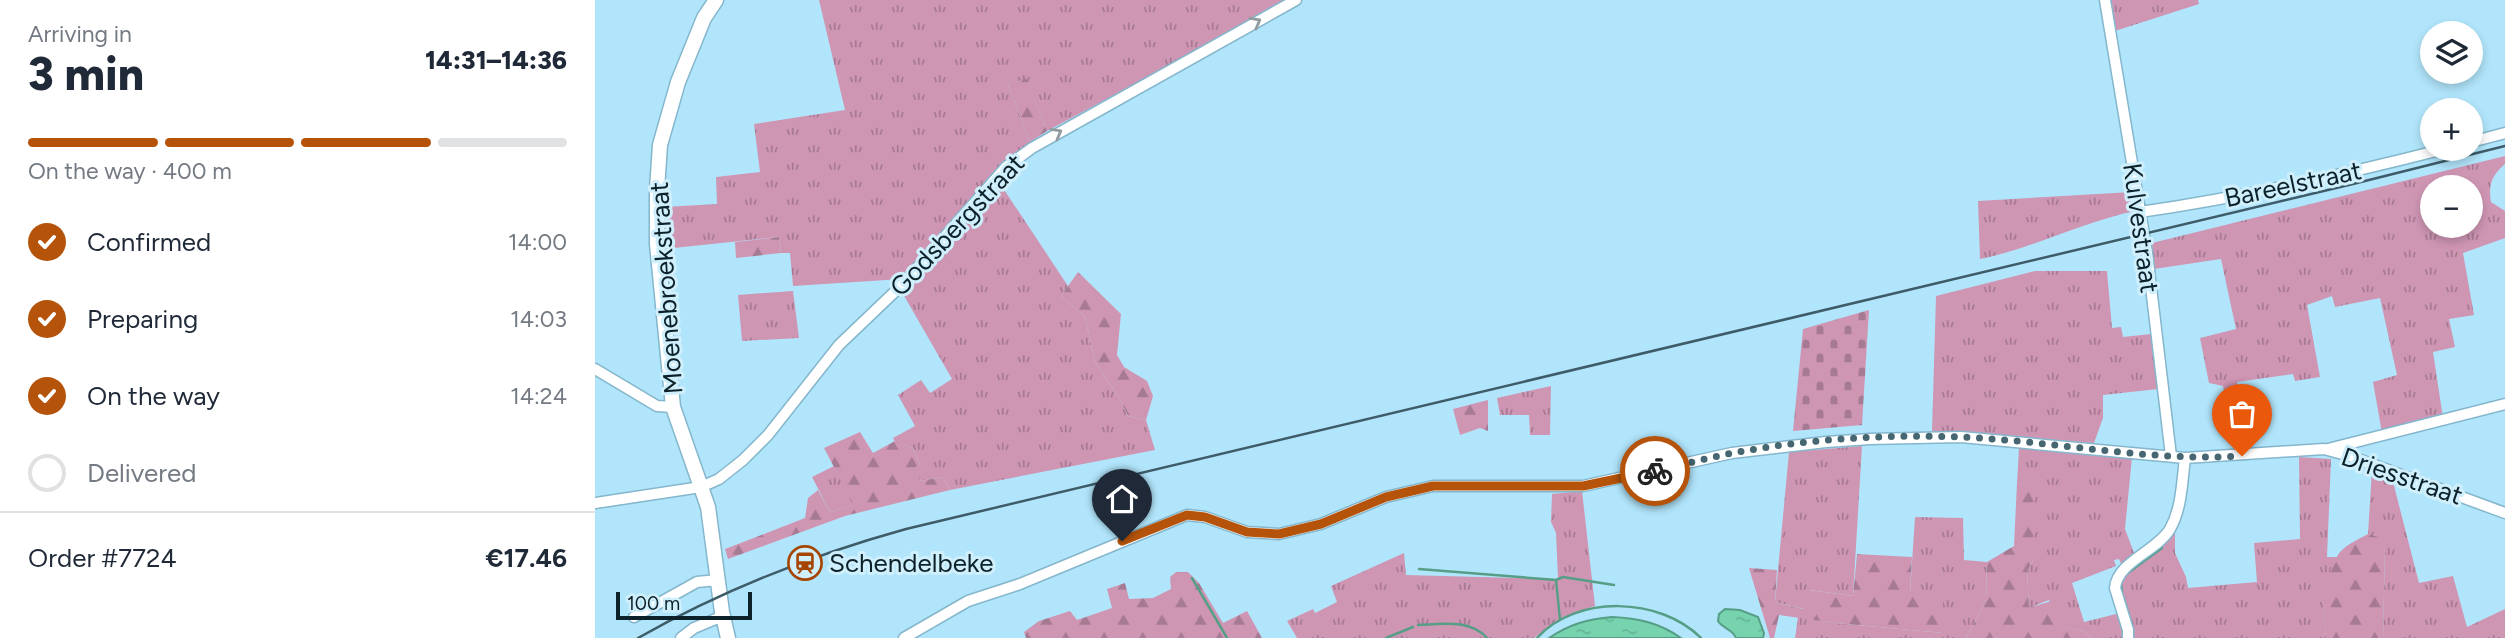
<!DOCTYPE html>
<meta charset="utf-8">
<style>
body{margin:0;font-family:Figtree,sans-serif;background:#f2f2f3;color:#1f2937;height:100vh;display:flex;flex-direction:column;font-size:26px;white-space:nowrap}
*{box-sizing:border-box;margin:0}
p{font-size:23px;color:#747a83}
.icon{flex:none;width:38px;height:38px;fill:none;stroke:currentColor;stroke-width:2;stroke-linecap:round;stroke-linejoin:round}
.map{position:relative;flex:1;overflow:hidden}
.panel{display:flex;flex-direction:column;background:#fff;width:595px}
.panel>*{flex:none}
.buttons{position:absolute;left:1825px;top:21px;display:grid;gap:14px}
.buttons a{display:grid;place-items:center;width:63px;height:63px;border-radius:50%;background:#fff;box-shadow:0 4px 10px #0003;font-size:35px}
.scale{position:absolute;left:21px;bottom:18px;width:136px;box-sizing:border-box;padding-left:7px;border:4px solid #0c2129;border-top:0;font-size:19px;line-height:24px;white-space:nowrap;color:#0c2129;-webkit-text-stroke:5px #d0effc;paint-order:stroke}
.pin{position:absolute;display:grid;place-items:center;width:60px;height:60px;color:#fff;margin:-72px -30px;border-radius:50% 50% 50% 0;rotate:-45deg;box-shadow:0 0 7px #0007}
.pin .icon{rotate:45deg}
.courier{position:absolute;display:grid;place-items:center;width:70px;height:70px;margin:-35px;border:5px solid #b45309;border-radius:50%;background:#fff;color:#222;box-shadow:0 2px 9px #0007}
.summary em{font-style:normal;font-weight:800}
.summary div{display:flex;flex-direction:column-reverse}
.summary{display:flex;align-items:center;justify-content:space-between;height:119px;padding:0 28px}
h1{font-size:46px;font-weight:800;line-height:52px}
.bar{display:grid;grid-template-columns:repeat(4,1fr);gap:10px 7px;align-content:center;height:84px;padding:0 28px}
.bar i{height:9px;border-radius:5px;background:#e0e1e3}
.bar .on{background:#b45309}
.bar p{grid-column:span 4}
.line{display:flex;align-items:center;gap:18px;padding:0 28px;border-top:2px solid #e0e1e3}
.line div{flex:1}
ol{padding:0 28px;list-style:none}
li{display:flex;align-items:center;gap:21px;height:77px}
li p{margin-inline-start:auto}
li .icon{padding:7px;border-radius:50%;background:#b45309;color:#fff;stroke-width:4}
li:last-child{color:#747a83}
li i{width:38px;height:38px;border:4px solid #e0e1e3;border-radius:50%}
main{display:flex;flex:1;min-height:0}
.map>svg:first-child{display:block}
.grass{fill:url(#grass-tufts);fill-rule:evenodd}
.forest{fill:url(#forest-firs)}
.cemetery{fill:url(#cemetery-stones)}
.water{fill:url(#water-ripples);stroke:#569e86;stroke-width:2}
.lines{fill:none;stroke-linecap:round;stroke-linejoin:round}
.stream{stroke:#569e86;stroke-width:2.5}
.minor-casing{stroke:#84b6cc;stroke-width:13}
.tertiary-casing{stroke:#84b6cc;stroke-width:17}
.minor{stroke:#fff;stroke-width:10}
.tertiary{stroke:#fff;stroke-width:14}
.rail{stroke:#3e5c68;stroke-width:2.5}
.oneway{stroke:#929b9f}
.done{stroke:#466672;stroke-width:7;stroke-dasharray:0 12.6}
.route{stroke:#b45309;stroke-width:9}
.labels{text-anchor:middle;stroke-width:6;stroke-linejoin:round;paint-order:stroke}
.street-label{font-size:26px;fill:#0c2129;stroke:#d0effc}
.poi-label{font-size:26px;fill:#0c2129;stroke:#d0effc;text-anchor:start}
</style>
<main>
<section class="panel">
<div class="summary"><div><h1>3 min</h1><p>Arriving in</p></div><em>14:31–14:36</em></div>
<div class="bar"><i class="on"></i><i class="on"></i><i class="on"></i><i></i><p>On the way · 400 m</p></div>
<ol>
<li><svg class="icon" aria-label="check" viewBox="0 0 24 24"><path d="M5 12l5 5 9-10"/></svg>Confirmed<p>14:00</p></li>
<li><svg class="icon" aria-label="check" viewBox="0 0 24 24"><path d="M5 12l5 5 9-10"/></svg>Preparing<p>14:03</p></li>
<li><svg class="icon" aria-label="check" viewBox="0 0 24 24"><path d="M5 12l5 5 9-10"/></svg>On the way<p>14:24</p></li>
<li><i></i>Delivered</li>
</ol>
<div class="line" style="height:91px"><div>Order #7724</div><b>€17.46</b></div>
</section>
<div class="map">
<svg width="1910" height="638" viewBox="0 0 1910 638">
<defs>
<pattern id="grass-tufts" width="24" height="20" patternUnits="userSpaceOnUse" patternTransform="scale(1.75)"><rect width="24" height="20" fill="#cf96b4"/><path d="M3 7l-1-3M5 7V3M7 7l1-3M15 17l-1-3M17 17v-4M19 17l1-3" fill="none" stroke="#a67a92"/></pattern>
<pattern id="forest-firs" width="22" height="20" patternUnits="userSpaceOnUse" patternTransform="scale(1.75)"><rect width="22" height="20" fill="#cf96b4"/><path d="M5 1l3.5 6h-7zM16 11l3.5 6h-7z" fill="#a67a92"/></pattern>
<pattern id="cemetery-stones" width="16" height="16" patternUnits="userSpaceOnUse" patternTransform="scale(1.75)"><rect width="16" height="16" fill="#cf96b4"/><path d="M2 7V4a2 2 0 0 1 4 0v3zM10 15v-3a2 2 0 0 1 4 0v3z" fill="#a67a92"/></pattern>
<pattern id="water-ripples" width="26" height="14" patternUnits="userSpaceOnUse" patternTransform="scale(1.75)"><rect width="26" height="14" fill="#76d3ae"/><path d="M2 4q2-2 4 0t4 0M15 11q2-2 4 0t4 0" fill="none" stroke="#65b596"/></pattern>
</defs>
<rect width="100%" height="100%" fill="#b1e5fb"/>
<path class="grass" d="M224,0H688L577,64L452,131L431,79L413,85L435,142L404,168L307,279L198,286L195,253H186L184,237L69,249V207L122,204L121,177L165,172L159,124L250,110Z
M1515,0H1603L1604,4L1520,31Z
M1910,156V164C1897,175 1893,185 1896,202L1910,211V238L1868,253L1879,315L1854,319L1860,347L1838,352L1848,418L1787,433L1778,382L1802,375L1785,298L1740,307L1737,296L1712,305L1725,377L1700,381L1698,374L1642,382L1643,389L1629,391L1628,386L1614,383L1605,338L1641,329L1626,259L1559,269L1557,243ZM1838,187H1876V226H1838Z
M404,182L473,286L466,296L490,317L500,362L525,399L533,416L551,420L560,450L355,490L348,477L325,481L318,468L325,464L318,449L312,445L303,449L298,438L320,426L303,395L326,380L335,393L357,379L308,294Z
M1537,192L1540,211C1487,222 1439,248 1385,259L1383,201Z
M1440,271H1512L1517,328L1526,327L1528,337L1556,334L1563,389L1508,395V418L1499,443L1337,431L1341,296Z
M198,291L204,338L147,341L143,295Z
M956,386L955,435H935L934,415H905L902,398Z
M1267,446L1258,596L1215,590L1209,609L1180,602L1194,452Z
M1424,448L1537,457L1530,529L1541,558L1527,566L1524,559L1519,560L1521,566L1477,583L1489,622L1525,613L1531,638H1498L1488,631L1466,626L1454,600L1434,608L1432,572L1438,560V485L1422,483Z
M1704,457L1736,459L1732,557H1743C1729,581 1728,610 1731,638H1537L1525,590L1526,578L1578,532H1580V553L1591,577L1593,588L1662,582L1659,543L1705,539Z
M239,466L260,505L235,512L217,477Z
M1777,470L1797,478L1824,583L1858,576L1872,627L1910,609V638H1788L1790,548L1773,534Z
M987,491L1000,606L968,617L939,638H702L692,621L718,609L720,613L742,602L736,586L809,553L811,575L963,579L961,533L956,522L957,494Z
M1320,517L1368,518L1369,560L1392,562L1391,600L1371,638H1200L1203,617L1240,623L1348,633L1315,593Z"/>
<path class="forest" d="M431,78L452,131L435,142L413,85Z
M184,237L186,253L141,258L140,242Z
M483,272L526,314L522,355L529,367L552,381L558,396L551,420L533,416L525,399L500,362L490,317L466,296Z
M893,400V431L885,428L865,435L858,409Z
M265,432L278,453L300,441L303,448L312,445L318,449L325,464L319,468L325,481L348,477L355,490L250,516L133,559L130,549L210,518L213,498L223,490L235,512L259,505L229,448Z
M1422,483L1438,484V560L1432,572L1434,607C1462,603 1461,589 1467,626L1488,631L1498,638H1371L1391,600L1392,562L1419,546Z
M1773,534L1783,537L1790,548L1788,638H1731C1728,611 1727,575 1745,552C1752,544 1764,539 1773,534Z
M1262,554L1317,557L1315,592L1348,594V633L1240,623L1184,615L1179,638H1175L1154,568L1182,570L1180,602L1208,609L1214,590L1258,596Z
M581,572H593L604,583L628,623L652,611L667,638H431L429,632L444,621L475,611L482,620L517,608L512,589L530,583L534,599L558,598L576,589L575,577Z"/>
<path class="cemetery" d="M1274,310L1267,425L1198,431L1208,329Z"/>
<path class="water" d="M1130,609L1145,610L1163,617L1169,633L1168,638H1141C1138,629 1128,629 1123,621L1124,614Z
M1017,617C1043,618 1065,623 1086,638H954C975,624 993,619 1017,617Z"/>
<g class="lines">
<path class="stream" d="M824,569L961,580L965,620
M1530,575L1567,548
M597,578L632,638
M961,580L968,577L1019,585
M1526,584L1527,592
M1529,599L1534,616
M823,625C847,624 875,619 892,638
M791,638L818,627
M942,638C982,594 1065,597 1106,638"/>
<g class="minor-casing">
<path id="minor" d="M1510,0L1552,253L1576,456
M1876,142L1910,133
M1545,212C1648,197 1748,175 1849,149
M0,369L62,406L78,407
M1733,449L1910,404
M0,503L106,487L124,479L148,460L173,435L244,345L310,282L411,167L437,148L701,0
M39,617L102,582L123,580
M86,638L99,628L128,616
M309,638L373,601L425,584L592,515L610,517L652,532L684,534L726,524L791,497L838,486H988L1137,453L1231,442L1275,439L1366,437L1590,458L1729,449L1755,456L1910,513
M1533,638V630L1520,588C1522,562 1562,551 1575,529C1587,508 1587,481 1590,458"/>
</g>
<g class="tertiary-casing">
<path id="tertiary" d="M121,0L109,18L83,82L65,145L62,189V244L78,407L113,507L127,612L133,638"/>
</g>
<use href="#minor" class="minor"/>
<use href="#tertiary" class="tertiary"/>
<path class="rail" d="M43,638C128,590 217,555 311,529L1758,184L1910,146"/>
</g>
<defs><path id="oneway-chevron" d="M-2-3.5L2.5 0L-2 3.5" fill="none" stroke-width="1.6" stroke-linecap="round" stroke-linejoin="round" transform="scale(1.75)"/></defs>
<g class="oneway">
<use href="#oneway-chevron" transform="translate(661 22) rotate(-29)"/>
<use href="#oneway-chevron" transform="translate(462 133) rotate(-29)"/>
</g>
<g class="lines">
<path class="done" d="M1060,471C1086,465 1112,458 1138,453C1212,439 1291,434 1366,437C1460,441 1554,462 1647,456"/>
<path class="route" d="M527,541L592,515L610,517L652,532L684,534L726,524L791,497L838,486H988L1060,471"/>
</g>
<defs>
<g id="station-ring" transform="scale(1.75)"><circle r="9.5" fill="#d0effc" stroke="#a64500" stroke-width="1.5"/><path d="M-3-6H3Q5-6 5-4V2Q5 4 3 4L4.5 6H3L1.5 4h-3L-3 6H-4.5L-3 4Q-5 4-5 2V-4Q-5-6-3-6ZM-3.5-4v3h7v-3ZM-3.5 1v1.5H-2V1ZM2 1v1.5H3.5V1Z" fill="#a64500"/></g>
</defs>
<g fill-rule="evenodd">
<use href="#station-ring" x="210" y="563"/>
</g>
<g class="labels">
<g class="street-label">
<text transform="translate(1698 184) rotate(-12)" y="9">Bareelstraat</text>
<text transform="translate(362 225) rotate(-47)" y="9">Godsbergstraat</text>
<text transform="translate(1546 228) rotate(82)" y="9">Kulvestraat</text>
<text transform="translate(71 288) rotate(-94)" y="9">Moenebroekstraat</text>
<text transform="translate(1807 476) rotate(19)" y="9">Driesstraat</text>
</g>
<g class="poi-label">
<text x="234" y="572">Schendelbeke</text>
</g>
</g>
</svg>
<div class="buttons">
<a><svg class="icon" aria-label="layers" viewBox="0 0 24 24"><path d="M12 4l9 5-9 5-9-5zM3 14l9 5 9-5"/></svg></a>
<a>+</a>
<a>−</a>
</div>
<div class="scale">100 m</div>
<div class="pin" style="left:1647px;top:456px;background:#ea580c"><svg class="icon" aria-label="bag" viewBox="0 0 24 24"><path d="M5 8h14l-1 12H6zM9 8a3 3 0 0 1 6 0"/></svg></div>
<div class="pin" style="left:527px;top:541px;background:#1f2937"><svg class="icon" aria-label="home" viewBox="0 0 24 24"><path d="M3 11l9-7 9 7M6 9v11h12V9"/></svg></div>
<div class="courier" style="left:1060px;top:471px"><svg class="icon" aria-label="bike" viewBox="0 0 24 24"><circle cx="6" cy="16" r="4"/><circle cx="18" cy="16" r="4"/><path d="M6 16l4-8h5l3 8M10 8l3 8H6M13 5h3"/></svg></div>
</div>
</main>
